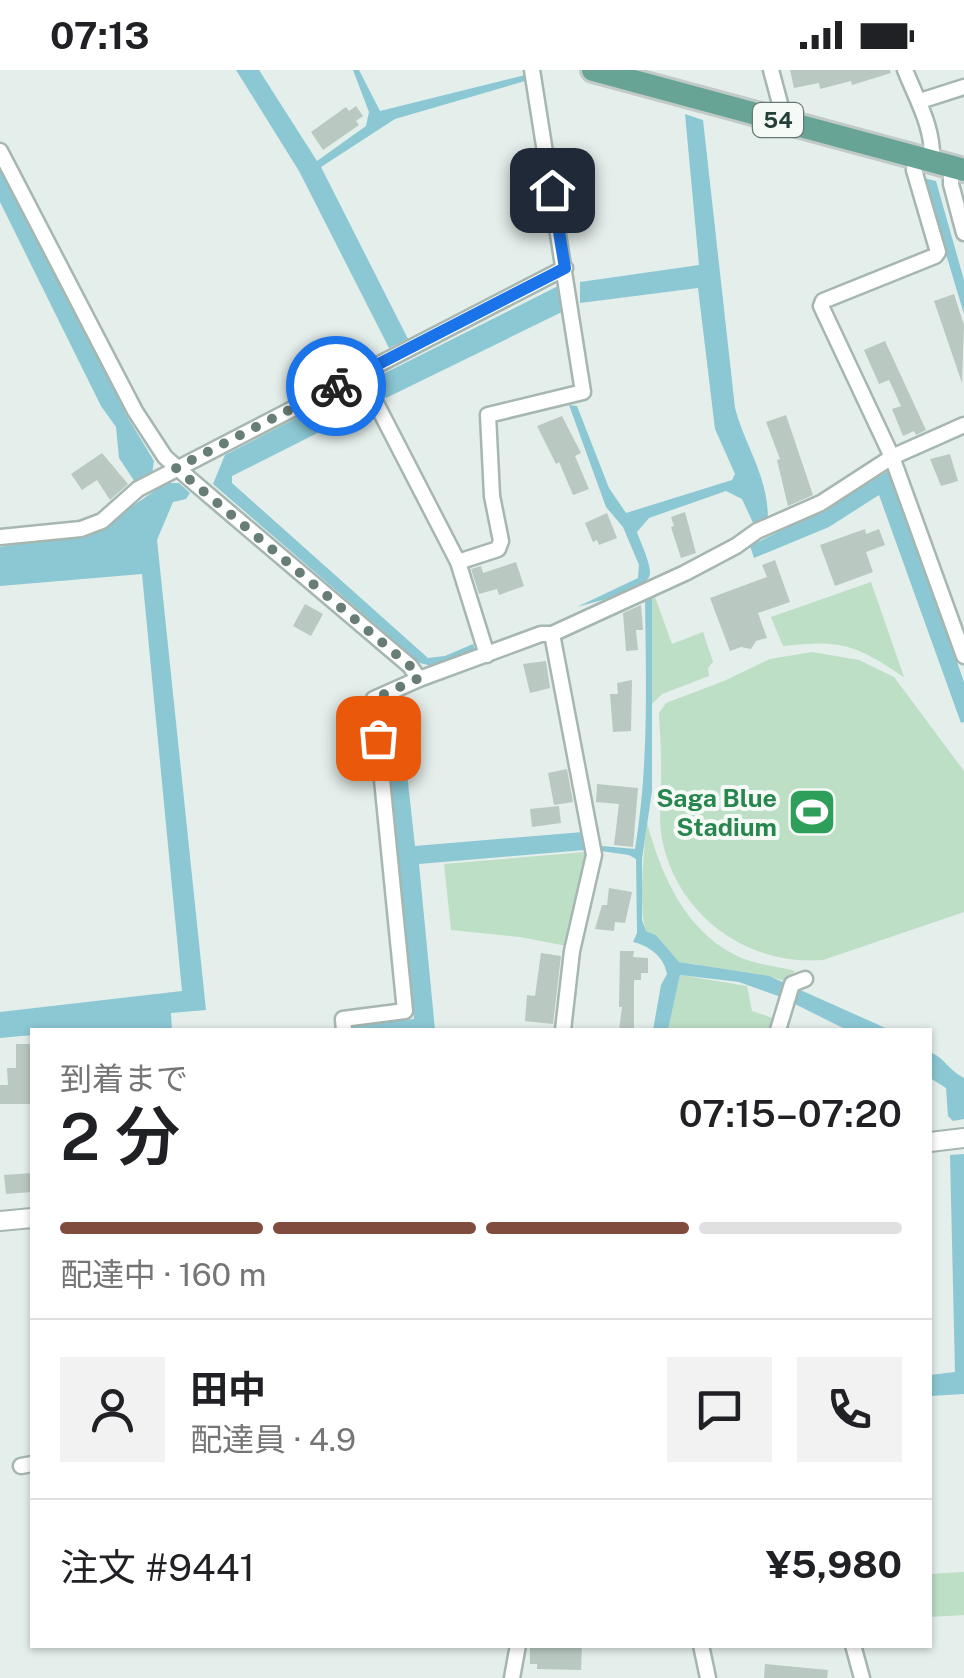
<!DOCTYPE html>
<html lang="ja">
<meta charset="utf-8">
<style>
body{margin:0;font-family:"Public Sans","Noto Sans JP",sans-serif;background:#f2f2f2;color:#202124;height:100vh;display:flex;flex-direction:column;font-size:38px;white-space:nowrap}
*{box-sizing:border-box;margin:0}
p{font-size:32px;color:#757577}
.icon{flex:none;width:55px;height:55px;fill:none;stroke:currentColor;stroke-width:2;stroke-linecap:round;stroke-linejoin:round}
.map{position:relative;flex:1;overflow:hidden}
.sheet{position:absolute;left:30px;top:958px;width:902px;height:620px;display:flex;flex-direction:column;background:#fff;border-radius:0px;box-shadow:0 2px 8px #0004}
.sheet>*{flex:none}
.pin{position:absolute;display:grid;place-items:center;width:85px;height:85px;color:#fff;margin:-42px;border-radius:20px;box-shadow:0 5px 15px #0006}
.courier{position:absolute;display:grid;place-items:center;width:100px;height:100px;margin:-50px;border:8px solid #1a73e8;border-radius:50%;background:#fff;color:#222;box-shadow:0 2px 12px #0007}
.head em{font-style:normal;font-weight:600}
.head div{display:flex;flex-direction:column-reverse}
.head{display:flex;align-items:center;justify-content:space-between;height:170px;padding:0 30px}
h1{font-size:65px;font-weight:600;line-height:75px}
.bar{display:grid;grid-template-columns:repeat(4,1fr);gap:15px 10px;align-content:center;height:120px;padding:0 30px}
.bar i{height:12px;border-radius:8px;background:#e0e0e0}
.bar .current{background:#804c3d}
.bar p{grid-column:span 4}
.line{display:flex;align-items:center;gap:25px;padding:0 30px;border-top:2px solid #e0e0e0}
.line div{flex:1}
.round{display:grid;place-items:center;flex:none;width:105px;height:105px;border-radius:0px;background:#f2f2f2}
.status{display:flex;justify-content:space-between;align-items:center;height:70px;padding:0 50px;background:#fff;direction:ltr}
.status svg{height:28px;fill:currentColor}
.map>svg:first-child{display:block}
.green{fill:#bddfc6}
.water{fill:#8bc8d4}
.building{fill:#b9c9c2}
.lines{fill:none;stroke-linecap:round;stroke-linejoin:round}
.minor-casing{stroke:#a6b6b1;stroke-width:19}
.tertiary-casing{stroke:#a6b6b1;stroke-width:22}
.primary-casing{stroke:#c1cac7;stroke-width:28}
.minor{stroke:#fff;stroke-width:14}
.tertiary{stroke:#fff;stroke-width:18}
.primary{stroke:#68a495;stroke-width:22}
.done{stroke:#677d76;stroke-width:10;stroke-dasharray:0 18}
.route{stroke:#1a73e8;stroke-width:12}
.labels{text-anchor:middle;stroke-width:8;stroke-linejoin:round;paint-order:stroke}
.shield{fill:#f5faf7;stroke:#627871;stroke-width:2.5}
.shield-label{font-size:22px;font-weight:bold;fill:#234038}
.leisure-label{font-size:25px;font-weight:bold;fill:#27864d;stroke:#f5faf7;text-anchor:end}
</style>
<div class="status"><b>07:13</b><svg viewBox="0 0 49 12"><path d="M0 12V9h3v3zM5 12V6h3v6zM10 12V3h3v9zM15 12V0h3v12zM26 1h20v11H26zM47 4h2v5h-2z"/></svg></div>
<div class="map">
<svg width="964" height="1608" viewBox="0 0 964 1608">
<rect width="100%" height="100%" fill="#e4eeea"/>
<path class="green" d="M871,512L904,607C856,575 842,569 783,576L771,547Z
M655,527L672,574L703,562L713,592L708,598L709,606L662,624L652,634V529Z
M812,582L859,590L894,607L964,701V842L823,890C748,896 680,847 663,774C658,753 661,733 661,712C662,689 660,666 659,643L666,633L724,611L770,589Z
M647,753C661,804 684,859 735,885C752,894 776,896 795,901L785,911C761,903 735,905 711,898C700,895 691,893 679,892L656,865L646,861C638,839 644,778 647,753Z
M586,782L567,876L520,867L451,860L444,794Z
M680,905L747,916L752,941L773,948L770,960H668Z
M964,1502V1545L930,1547V1504Z"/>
<path class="water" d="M236,0H259L317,91L366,56L369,42L353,0H359L380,41L525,5V11L395,49L321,97L408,269L389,278L299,101Z
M685,44L703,50L735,338C746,379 768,405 768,450L754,455L742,429L726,421L649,448L637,462C641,474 650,491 650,503C650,521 593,532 577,537L638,508L639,495L623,457L606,437L569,335L577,336L609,418L626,443L732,410L735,404L715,359L698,218L580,233V212L699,195Z
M0,93L128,348L154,391L152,404L135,412L119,388L116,357L101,336L0,132Z
M923,108L936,111L964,210V244Z
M560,215L566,240L386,328L375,308Z
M356,317L367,338L232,406V413L428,588L445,586L473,574L476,581L432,596L420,593L213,414L225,385Z
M890,400L964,612V652L961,653L879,425L829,457L754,488L750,476L821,441Z
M166,413H179L190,423L186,429L173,432L157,470L206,940L171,943L172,960H32V965L0,968V942L182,921L142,504L0,516V477L95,462Z
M652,524V721L642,789V850L646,861L656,865L679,892L769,906L890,960H847L781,927L739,912L680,905L668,960H653L661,915L667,904C664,887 650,876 633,872L637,863L636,789L629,785L601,781L602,776L635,779C649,695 646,611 645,526Z
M399,631L415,776L583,762L584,780L419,794L435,960H353L352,954L414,949L382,634Z
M930,982C945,988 949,1001 964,1008V1049L953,1051L948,1046L946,1018L930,1008Z
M964,1084V1324L930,1326V1305L955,1302L950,1085Z"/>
<path class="building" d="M790,0H890L891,3L852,15L851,11L820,19L819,13L794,18Z
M356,36L363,46L356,51L359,55L323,80L311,62L346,37L349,41Z
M954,224L964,255L962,313L934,231Z
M885,271L926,360L916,365L914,361L903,366L892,339L901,336L889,310L879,314L864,280Z
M786,345L813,425L788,436L777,390L780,389L766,352Z
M562,346L581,383L575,386L589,419L573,425L559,392L556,394L537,356Z
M102,383L128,414L110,430L97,410L82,420L71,404Z
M950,384L958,411L941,416L930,389Z
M685,442L696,483L681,488L671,457L674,456L671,447Z
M607,443L617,468L599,475L597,470L593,472L585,453Z
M865,459L866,464L879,459L885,475L866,482L873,502L835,516L820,475Z
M775,490L790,532L758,543L767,568L756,571L751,579L741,577L730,581L710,528L767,507L762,495Z
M516,492L524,516L499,525L497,519L479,524L471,499L481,496L483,503Z
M305,534L323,544L311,566L293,556Z
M641,535L643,560H636L638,580L626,581L623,543Z
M546,591L550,618L530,623L523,594Z
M632,610L631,661L613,662L610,624H618L617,613Z
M567,699L573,732L554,735L548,703Z
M597,714L638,718L633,777L614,775L619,734L596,732Z
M559,736L561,753L532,757L530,739Z
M609,818L632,822L625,853L615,852L614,861L595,859L602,835H607Z
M620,881H634L633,887L648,888V903H641V910H634V960H619L622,937H619Z
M541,883L561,886L553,954L525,951L527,925L535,926Z
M16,974H32V1034H0V1015H8L7,998H16Z
M32,1103V1122L6,1124L4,1105Z
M530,1575H582L581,1600L537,1599V1594H530Z
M765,1594L828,1600L827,1608H764Z"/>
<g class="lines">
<g class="minor-casing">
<path id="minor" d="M771,0L782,41V51
M905,0C917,30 934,58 932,92
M920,31L964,17
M0,81L135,341L165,387L191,410L410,596L419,609L541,564H552L594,785L572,881L563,960
M915,87L914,100L938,182L935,186L823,231L821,236L892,387L964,586
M951,97V114L964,163
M361,304L458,492
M0,467L81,459L102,451L138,419L565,198
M552,564L685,503L736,476L757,461L821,433L892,387L964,355
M487,585L458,492L498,479L501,471L492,426L488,345L583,322L532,0
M344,960L343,949L405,941L374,629L419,609
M778,960L792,914L805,909
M21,1396L32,1394
M701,1575L708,1608
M853,1575L862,1608
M512,1608L518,1575"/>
</g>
<g class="tertiary-casing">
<path id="tertiary" d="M930,1072L964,1068
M0,1151L32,1148"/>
</g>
<g class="primary-casing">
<path id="primary" d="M593,0L964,100"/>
</g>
<use href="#minor" class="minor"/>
<use href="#tertiary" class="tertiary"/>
<use href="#primary" class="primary"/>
</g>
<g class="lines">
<path class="done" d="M336,316L176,398L410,596L419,608L374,629L378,668"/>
<path class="route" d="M336,316L565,198L552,120"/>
</g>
<defs>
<g id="stadium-square" transform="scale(2.5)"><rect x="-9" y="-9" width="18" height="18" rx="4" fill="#2e9e5b" stroke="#f5faf7"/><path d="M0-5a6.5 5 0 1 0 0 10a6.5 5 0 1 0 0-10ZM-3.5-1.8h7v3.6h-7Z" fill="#fff"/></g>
</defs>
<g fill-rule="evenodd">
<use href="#stadium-square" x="812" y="742"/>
</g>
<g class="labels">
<rect class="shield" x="753" y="33" width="50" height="34" rx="8"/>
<g class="shield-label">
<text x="778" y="58">54</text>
</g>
<g class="leisure-label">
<text x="777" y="737">Saga Blue<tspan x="777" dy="29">Stadium</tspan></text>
</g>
</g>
</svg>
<div class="pin" style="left:378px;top:668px;background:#ea580c"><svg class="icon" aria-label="bag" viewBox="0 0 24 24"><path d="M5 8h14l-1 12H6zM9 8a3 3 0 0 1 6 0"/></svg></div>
<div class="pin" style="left:552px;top:120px;background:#1f2937"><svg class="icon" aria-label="home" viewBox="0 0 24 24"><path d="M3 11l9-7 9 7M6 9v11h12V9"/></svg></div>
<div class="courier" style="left:336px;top:316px"><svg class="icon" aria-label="bike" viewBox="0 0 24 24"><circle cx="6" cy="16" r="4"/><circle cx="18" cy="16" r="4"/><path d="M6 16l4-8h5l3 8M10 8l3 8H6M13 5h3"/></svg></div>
<section class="sheet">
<div class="head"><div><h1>2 分</h1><p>到着まで</p></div><em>07:15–07:20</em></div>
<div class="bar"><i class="current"></i><i class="current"></i><i class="current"></i><i></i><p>配達中 · 160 m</p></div>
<div class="line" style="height:180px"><a class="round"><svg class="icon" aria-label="person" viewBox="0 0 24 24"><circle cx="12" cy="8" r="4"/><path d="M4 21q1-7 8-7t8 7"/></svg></a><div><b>田中</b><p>配達員 · 4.9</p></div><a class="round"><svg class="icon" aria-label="chat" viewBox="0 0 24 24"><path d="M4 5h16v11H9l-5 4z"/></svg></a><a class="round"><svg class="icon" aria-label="phone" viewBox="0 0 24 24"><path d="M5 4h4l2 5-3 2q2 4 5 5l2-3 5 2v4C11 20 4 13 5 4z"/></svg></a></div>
<div class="line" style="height:130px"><div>注文 #9441</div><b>¥5,980</b></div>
</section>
</div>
